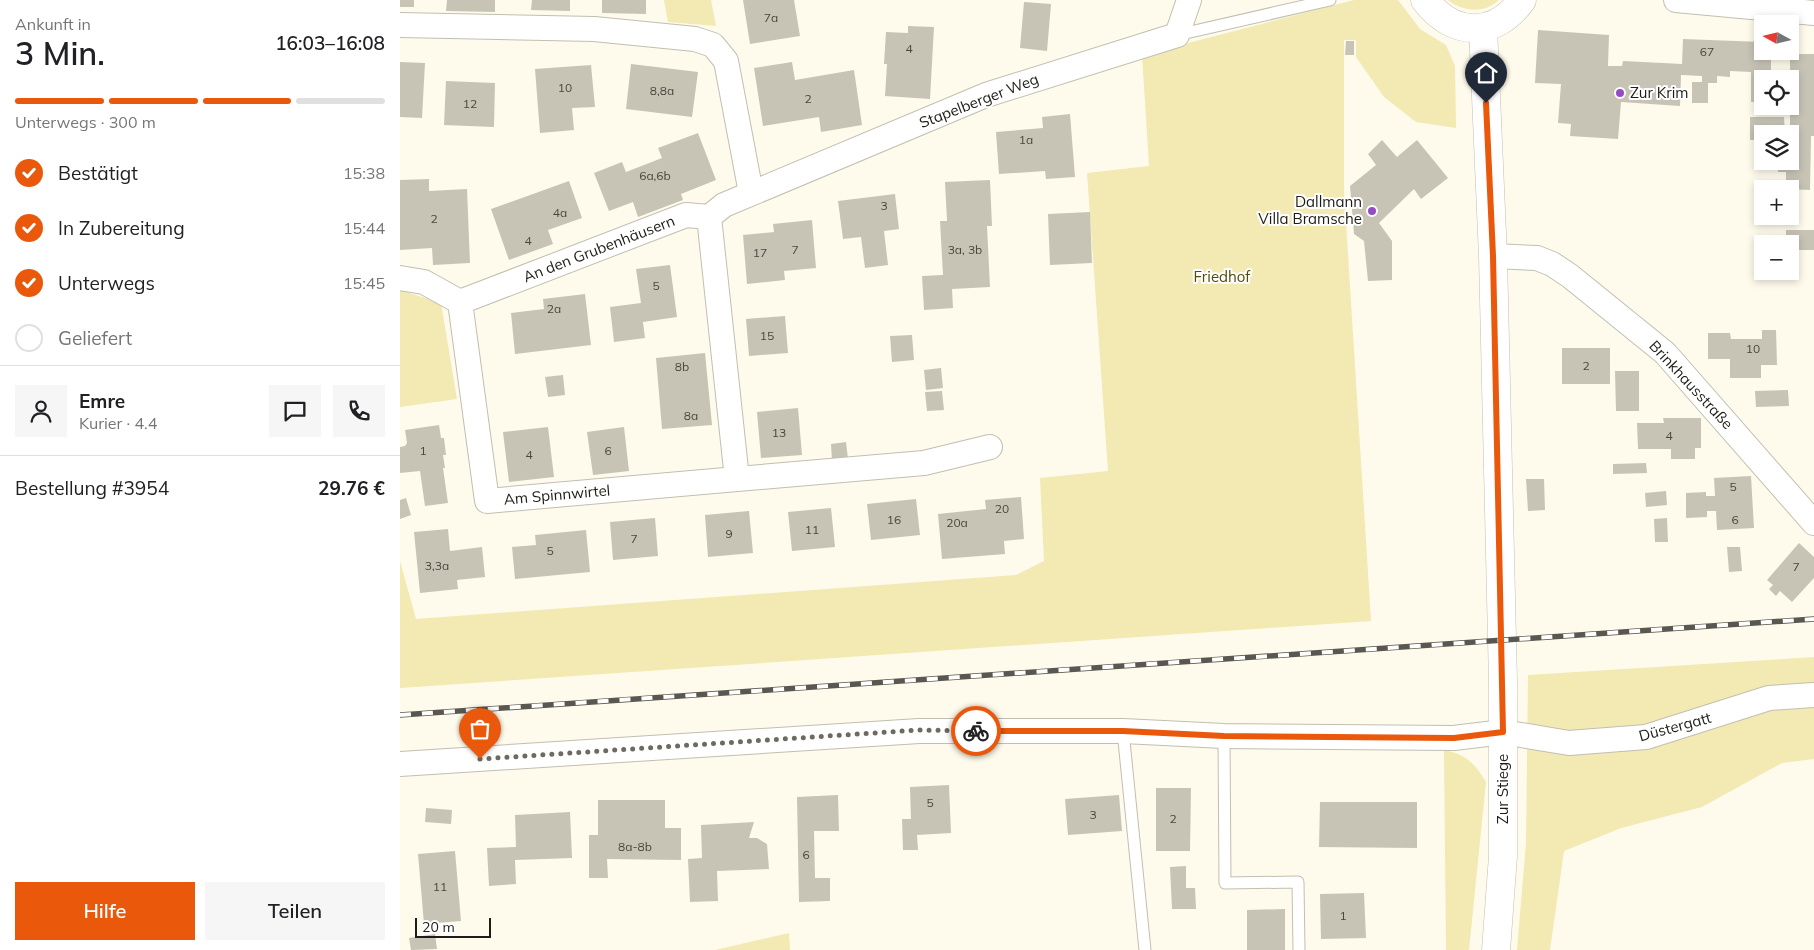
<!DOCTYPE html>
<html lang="de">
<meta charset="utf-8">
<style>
body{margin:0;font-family:Mulish,sans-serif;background:#f6f6f6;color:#202124;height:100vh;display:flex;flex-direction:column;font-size:19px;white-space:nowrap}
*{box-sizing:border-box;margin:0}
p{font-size:16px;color:#757577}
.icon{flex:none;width:28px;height:28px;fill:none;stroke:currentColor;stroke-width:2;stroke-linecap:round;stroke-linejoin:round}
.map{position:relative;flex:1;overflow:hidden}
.panel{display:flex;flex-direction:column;background:#fff;width:400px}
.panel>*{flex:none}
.needle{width:32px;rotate:278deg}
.fabs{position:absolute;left:1354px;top:15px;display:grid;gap:10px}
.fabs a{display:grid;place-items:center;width:45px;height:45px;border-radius:0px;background:#fff;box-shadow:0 2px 8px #0003;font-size:25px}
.scale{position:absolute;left:15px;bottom:12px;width:76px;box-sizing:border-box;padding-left:5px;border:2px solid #1d1c16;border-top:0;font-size:14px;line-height:18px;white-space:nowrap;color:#1d1c16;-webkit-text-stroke:4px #fff;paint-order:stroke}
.pin{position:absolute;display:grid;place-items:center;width:42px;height:42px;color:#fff;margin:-51px -21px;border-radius:50% 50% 50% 0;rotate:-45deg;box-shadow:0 0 5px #0007}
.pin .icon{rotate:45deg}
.courier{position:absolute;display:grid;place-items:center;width:50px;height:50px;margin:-25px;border:4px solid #ea580c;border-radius:50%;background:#fff;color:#222;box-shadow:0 1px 6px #0007}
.summary em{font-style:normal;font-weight:600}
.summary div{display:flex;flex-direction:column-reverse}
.summary{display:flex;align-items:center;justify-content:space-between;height:85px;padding:0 15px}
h1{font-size:32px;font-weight:600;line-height:38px}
.bar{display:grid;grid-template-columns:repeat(4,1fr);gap:8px 5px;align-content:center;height:60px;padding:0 15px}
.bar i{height:6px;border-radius:4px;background:#e0e0e0}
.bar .selected{background:#ea580c}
.bar p{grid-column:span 4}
.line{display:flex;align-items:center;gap:12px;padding:0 15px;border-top:1px solid #e0e0e0}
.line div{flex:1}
.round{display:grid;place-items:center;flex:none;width:52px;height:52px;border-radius:0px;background:#f6f6f6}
ol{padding:0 15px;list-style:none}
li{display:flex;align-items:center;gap:15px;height:55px}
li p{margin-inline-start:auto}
li .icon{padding:5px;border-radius:50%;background:#ea580c;color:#fff;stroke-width:4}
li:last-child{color:#757577}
li i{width:28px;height:28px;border:2px solid #e0e0e0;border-radius:50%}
.primary-button{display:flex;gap:10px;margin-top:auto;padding:10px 15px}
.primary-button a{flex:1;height:58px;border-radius:0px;background:#ea580c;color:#fff;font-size:20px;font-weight:600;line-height:58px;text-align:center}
.primary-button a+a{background:#f6f6f6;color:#202124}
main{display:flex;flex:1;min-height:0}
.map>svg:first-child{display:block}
.green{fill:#f2e9b3}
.building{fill:#c7c4b6}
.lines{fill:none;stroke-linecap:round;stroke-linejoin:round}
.service-casing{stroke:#c1bfb0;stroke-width:13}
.minor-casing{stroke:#c1bfb0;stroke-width:26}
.tertiary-casing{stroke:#c1bfb0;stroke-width:29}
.service{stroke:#fff;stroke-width:11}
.minor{stroke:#fff;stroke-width:24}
.tertiary{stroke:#fff;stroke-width:28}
.rail-casing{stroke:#59574f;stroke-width:5.5}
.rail{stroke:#fff;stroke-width:4;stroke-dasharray:11;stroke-linecap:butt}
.done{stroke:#6c6a61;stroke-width:5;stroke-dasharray:0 9}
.route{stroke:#ea580c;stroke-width:6}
.poi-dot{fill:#934dc1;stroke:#fff;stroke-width:2}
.labels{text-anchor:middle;stroke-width:4;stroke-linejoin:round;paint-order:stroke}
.number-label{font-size:12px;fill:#48463e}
.poi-label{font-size:15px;fill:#1d1c16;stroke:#fff;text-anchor:start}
.street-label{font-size:15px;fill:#1d1c16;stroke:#fff}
.park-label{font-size:15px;fill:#564c0a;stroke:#fff}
</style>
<main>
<section class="panel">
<div class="summary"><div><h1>3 Min.</h1><p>Ankunft in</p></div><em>16:03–16:08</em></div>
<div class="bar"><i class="selected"></i><i class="selected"></i><i class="selected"></i><i></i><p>Unterwegs · 300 m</p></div>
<ol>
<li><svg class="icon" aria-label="check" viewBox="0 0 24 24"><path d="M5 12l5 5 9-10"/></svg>Bestätigt<p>15:38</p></li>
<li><svg class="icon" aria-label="check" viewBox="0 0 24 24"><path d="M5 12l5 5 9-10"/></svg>In Zubereitung<p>15:44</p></li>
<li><svg class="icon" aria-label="check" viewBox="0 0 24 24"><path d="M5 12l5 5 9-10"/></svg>Unterwegs<p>15:45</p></li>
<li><i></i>Geliefert</li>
</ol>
<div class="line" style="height:90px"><a class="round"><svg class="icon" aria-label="person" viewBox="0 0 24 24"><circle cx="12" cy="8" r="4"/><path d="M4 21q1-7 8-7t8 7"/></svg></a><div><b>Emre</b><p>Kurier · 4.4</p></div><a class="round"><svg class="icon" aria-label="chat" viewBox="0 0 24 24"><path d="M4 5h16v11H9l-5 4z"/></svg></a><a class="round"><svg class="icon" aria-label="phone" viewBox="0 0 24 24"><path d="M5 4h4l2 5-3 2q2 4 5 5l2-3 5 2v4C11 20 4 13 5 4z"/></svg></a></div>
<div class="line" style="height:65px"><div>Bestellung #3954</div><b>29.76 €</b></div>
<div class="primary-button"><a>Hilfe</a><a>Teilen</a></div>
</section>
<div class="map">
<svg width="1414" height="950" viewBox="0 0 1414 950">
<rect width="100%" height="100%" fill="#fefbec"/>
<path class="green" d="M264,0H311L316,26L268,22Z
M954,0H998L1020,29L1046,45L1055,66L1056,128L1016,122L984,97L956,57V40H944V191L971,621L0,688V561L16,619L616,575L644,561L640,478L708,471L687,173L749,166L742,55Z
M1048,0H1099C1084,14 1063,12 1048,0Z
M0,290L41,303L57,399L0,407Z
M1414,657V759L1382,763L1302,807L1221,828L1164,851L1150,950H1117L1126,843L1128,675Z
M1044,750C1065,754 1075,763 1086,782L1069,950H1046Z
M389,933L390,950H315Z"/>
<path class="building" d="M0,0H14V7H0Z
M47,0H95V12L46,11Z
M132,0H170V11L131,10Z
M202,0H246V14L202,13Z
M343,0H394L400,36L350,44Z
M624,2L651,4L647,51L620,48Z
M508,26L534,27L530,99L485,96L487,64H484L486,32L508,33Z
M1138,30L1209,35L1208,66H1222L1223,61L1282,64L1283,39L1362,42V51H1371V79H1362V102H1351V72L1330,71V77L1317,76V83H1308V103H1292V82H1302V76L1281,75L1280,106L1221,102L1218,139L1170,136L1171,124L1158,123L1161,84L1135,83Z
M946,41H954V55H945Z
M1390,54H1414V136H1411L1410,190L1386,189V172H1378V161H1390Z
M0,62L25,63L22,118L0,117Z
M392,62L395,80L454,70L462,125L421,132L419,117L363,126L354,68Z
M231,64L298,72L292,117L226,109Z
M191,65L195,107L172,108L174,130L140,133L135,69Z
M46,81L95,83L94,127L44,125Z
M670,114L675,177L646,179L645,171L599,174L596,132L643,128L642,117Z
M1350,117H1384L1385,134H1362V140H1350Z
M298,133L316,180L281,194L283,200L238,217L233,202L209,211L194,173L222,162L226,172L262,158L258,148Z
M982,140L997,157L1017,140L1048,178L1021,199L1014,189L979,223L992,241V280L968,281L964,241L954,234L950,186L976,165L968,154Z
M29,179V191L67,189L70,263L33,265L32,248L0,250V180Z
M590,180L592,226H587L590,287L552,289L553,308L524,310L522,276L543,275L540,221H547L545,182Z
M169,181L182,218L148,230L153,244L109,260L91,209Z
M495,194L499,229L484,231L488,265L465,268L461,237L443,239L438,201Z
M690,212L692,263L650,265L648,214Z
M412,220L416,268L384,271L385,280L347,284L343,235L374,232L373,224Z
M1386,230H1414V250H1390V244H1386Z
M270,265L277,317L243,322L245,338L214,342L210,307L241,303L236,269Z
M185,294L191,345L115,354L111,313L144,309L143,299Z
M385,316L388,353L349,356L346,319Z
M1362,330H1376L1377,365H1361V378H1330V359H1308V333H1330L1331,339H1362Z
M512,335L514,360L492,362L490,336Z
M1162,348H1210V384H1162Z
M305,353L312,425L262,429L256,358Z
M541,368L543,388L526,390L524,370Z
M1215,371H1239V411H1216Z
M163,375L165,395L148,397L145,377Z
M1388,390L1389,406L1356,407L1355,391Z
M542,391L544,410L527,411L525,392Z
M398,408L402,455L361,458L357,412Z
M1263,418H1301V448H1295V459H1271V449H1238L1237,423H1264Z
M39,425L41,438H44L46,455H43L45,468H43L48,503L25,506L20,471L0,473V447L5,446L7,443L5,430Z
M148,427L154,477L109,482L103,432Z
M224,427L229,471L193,475L187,432Z
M446,442L448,459L432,461L431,444Z
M1246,463L1247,473L1213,474V464Z
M1351,476L1354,528L1317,530L1316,511H1307V517L1286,518V493L1306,492V496H1315L1314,478Z
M1126,479H1144L1145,510L1128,511Z
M1266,491L1267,505L1246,507L1245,493Z
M621,497L624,539L604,541L605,554L542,559L538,514L586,509L585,500Z
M6,498L11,515L0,519V500Z
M516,499L520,535L471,540L467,504Z
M431,508L435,547L392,551L388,512Z
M349,511L353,553L308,557L305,515Z
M255,518L258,556L213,560L210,522Z
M1267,518L1268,542H1255L1254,519Z
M48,529L50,551L82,547L85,577L57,580L58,589L20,593L14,532Z
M186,530L190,572L115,579L112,547L136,545L135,535Z
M1399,543L1414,557V578L1392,602L1380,591L1376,596L1369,589L1373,585L1367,580Z
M1327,547H1340L1342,571L1329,572Z
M549,785L551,833L517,835L518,850H503L502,819H511L510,787Z
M756,788H791L790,851H756Z
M438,795L439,831H414L415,878H430V901L399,902L397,797Z
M719,795L722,831L668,835L665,799Z
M198,800H265V828H281V860L207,859L208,878H189V835H198Z
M920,802H1017V848L919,847Z
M26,808L52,810L51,824L25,822Z
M170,812L172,858L115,860L116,884L89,886L87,848L116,847L115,815Z
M354,822L349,838H357L367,844L369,869L317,871L318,901L290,902L288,859L302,858L301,825Z
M55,851L61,921L24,924L18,854Z
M786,866V888H795L796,909H772L770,867Z
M964,893L966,938L921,939L920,894Z
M885,909V950H847V910Z
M35,934L37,949L11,950L9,938Z"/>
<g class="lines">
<g class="service-casing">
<path id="service" d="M777,35L930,0
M723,731L745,950
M824,736L825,883L898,882L899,950"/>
</g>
<g class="minor-casing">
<path id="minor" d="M1276,0L1414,13
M0,25L194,29L295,39L313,45L326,61L351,193
M1093,256L1137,258L1152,264L1170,276L1265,353L1414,523
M0,278L24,282L60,302L286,215L309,217L324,205L586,95L777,35L789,0
M60,302L87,501L337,479L309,217
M337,479L524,463L590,447
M0,764L519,731H723L824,736L1054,738L1103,732L1169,743L1246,737L1369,698L1414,695"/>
</g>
<g class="tertiary-casing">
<path id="tertiary" d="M1025,0C1053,37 1095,38 1122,0
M1083,28L1093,256L1103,682V856L1096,950"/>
</g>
<use href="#service" class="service"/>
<use href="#minor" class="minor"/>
<use href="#tertiary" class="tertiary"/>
<g class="rail-casing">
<path id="rail" d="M0,715L1414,619"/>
</g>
<use href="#rail" class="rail"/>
</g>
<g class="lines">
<path class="done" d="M80,759L519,730L576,731"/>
<path class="route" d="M576,731H723L824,736L1054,738L1103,732L1093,256L1086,103"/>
</g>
<g class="poi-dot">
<circle cx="1220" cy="93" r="5"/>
<circle cx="972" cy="211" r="5"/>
</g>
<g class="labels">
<g class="number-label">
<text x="371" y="22">7a</text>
<text x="509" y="53">4</text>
<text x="1307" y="56">67</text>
<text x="165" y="92">10</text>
<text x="262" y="95">8,8a</text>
<text x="408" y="103">2</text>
<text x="70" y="108">12</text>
<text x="626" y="144">1a</text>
<text x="255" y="180">6a,6b</text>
<text x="484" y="210">3</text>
<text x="160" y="217">4a</text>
<text x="34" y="223">2</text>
<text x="128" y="245">4</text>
<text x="395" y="254">7</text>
<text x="565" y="254">3a, 3b</text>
<text x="360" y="257">17</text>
<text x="256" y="290">5</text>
<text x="154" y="313">2a</text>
<text x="367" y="340">15</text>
<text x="1353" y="353">10</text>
<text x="1186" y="370">2</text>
<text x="282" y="371">8b</text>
<text x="291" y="420">8a</text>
<text x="379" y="437">13</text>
<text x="1269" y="440">4</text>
<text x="23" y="455">1</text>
<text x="208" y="455">6</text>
<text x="129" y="459">4</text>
<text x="1333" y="491">5</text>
<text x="602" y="513">20</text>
<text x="494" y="524">16</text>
<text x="1335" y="524">6</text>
<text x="557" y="527">20a</text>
<text x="412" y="534">11</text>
<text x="329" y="538">9</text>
<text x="234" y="543">7</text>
<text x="150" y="555">5</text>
<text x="37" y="570">3,3a</text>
<text x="1396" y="571">7</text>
<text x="530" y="807">5</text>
<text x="693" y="819">3</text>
<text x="773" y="823">2</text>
<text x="235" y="851">8a-8b</text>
<text x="406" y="859">6</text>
<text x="40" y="891">11</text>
<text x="943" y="920">1</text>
</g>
<g class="poi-label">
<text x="1230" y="98">Zur Krim</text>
<text x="962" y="207" text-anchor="end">Dallmann<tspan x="962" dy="17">Villa Bramsche</tspan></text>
</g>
<g class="street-label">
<text transform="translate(579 101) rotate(-21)" y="5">Stapelberger Weg</text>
<text transform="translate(199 249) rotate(-21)" y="5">An den Grubenhäusern</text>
<text transform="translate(1291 385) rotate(47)" y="5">Brinkhausstraße</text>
<text transform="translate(157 495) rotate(-5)" y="5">Am Spinnwirtel</text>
<text transform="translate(1275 727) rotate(-15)" y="5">Düstergatt</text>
<text transform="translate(1103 789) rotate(-90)" y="5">Zur Stiege</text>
</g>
<g class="park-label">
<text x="822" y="282">Friedhof</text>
</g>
</g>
</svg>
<div class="fabs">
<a><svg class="needle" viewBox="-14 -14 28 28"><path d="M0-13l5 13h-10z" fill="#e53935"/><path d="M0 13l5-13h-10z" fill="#757577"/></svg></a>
<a><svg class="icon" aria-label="locate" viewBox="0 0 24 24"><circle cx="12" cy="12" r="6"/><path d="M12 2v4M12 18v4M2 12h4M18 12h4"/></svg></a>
<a><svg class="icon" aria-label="layers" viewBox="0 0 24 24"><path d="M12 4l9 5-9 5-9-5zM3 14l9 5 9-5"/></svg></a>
<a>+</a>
<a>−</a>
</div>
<div class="scale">20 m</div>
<div class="pin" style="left:80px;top:759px;background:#ea580c"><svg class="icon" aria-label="bag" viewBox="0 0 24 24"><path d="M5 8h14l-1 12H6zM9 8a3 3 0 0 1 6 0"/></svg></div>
<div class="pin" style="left:1086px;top:103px;background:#1f2937"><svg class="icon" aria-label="home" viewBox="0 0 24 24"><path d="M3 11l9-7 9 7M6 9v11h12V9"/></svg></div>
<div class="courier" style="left:576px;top:731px"><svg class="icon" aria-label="bike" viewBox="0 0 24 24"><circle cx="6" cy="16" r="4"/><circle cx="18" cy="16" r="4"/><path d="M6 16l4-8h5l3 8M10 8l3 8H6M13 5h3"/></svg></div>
</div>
</main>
